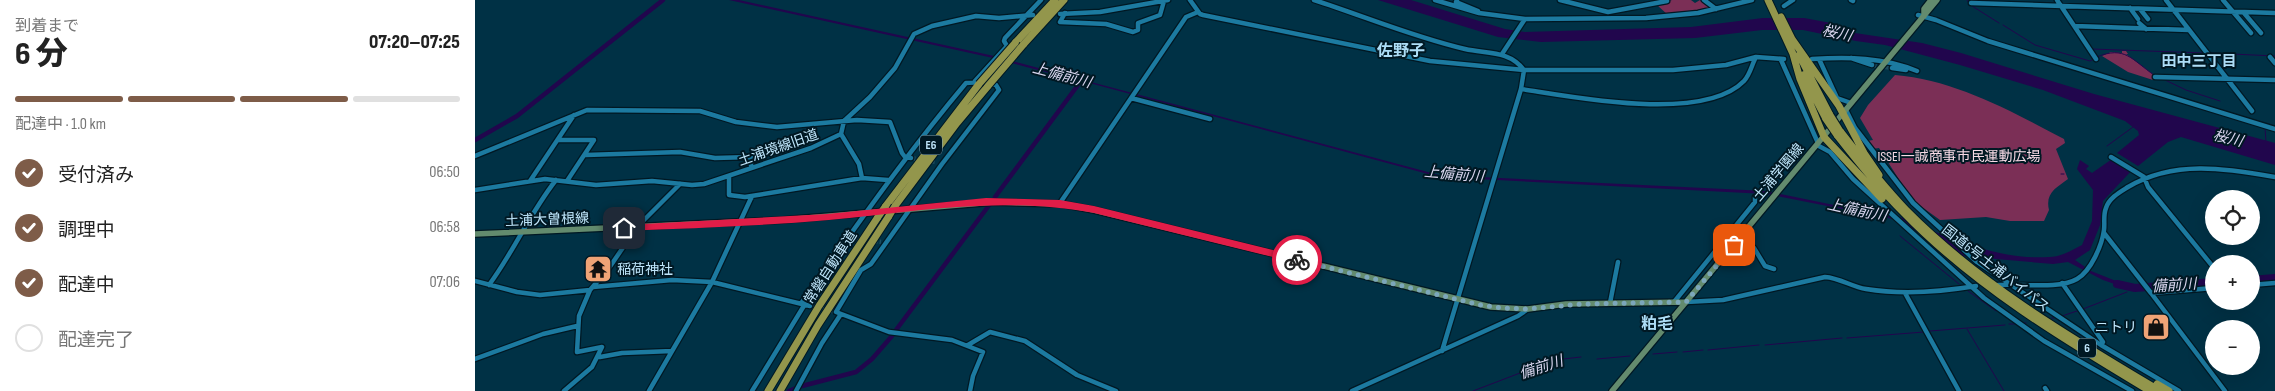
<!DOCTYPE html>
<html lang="ja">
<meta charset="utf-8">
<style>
body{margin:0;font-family:"Sofia Sans Condensed","Noto Sans JP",sans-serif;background:#f2f2f2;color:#222;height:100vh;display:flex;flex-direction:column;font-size:19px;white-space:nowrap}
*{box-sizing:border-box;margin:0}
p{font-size:16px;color:#767676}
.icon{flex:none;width:28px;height:28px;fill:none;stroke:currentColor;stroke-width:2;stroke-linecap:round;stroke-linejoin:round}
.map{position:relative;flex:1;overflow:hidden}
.panel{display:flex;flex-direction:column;background:#fff;width:475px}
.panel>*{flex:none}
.buttons{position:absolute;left:1730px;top:190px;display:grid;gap:10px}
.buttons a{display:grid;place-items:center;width:55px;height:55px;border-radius:50%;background:#fff;box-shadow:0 5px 20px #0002;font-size:25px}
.pin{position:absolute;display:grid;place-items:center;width:42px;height:42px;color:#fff;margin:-21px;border-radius:10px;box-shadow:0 2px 8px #0006}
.courier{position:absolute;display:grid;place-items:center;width:50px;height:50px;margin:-25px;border:4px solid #e11d48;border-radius:50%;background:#fff;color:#222;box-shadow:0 1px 6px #0007}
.summary em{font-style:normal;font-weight:800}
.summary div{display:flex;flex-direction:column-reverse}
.summary{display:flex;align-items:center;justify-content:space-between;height:85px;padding:0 15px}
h1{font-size:32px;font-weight:800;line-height:38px}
.bar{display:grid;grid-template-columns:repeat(4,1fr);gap:8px 5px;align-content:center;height:60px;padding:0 15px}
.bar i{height:6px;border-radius:4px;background:#e0e0e0}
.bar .selected{background:#7e5c48}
.bar p{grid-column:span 4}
ol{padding:0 15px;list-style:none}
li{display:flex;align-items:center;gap:15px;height:55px}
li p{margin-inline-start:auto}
li .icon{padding:5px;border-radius:50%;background:#7e5c48;color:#fff;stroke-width:4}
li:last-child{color:#767676}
li i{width:28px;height:28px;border:2px solid #e0e0e0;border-radius:50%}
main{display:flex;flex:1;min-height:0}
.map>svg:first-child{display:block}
.green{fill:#7b2f56}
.water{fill:#21064d}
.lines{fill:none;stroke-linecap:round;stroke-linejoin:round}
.stream{stroke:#21064d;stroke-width:1}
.canal{stroke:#21064d;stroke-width:4.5}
.river{stroke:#21064d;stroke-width:8}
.minor-tunnel{stroke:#1d4c60;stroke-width:4.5;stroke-dasharray:4.5 2;stroke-linecap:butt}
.minor-casing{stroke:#001823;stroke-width:7}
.major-casing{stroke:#001823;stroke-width:8}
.highway-casing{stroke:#001823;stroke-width:9}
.minor{stroke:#1c7aa0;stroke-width:4.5}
.major{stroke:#638b6e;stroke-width:5.5}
.highway{stroke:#93964c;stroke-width:7}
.highway-bridge-casing{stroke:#001823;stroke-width:9;stroke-linecap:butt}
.highway-bridge{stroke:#93964c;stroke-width:7}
.route{fill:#e11d48}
.done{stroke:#7ca7bb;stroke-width:5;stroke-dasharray:0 9}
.labels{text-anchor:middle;stroke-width:4;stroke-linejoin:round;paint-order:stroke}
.shield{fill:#001823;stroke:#86a8ba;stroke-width:1}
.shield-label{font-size:12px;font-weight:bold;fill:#bfe6fb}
.street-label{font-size:14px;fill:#bfe6fb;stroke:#001823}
.park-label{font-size:14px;fill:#f6d9e5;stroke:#001823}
.poi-label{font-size:14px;fill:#bfe6fb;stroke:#001823;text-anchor:start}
.water-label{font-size:15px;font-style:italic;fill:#d8d5ee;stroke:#001823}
.neighbourhood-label{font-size:15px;font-weight:bold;fill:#adddf6;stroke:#001823}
.quarter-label{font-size:16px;font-weight:bold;fill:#adddf6;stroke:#001823}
</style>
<main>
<section class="panel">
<div class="summary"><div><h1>6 分</h1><p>到着まで</p></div><em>07:20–07:25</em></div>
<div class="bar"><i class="selected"></i><i class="selected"></i><i class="selected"></i><i></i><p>配達中 · 1.0 km</p></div>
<ol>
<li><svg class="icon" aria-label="check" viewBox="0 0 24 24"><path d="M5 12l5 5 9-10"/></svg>受付済み<p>06:50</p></li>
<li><svg class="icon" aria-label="check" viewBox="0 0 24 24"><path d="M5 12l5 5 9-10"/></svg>調理中<p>06:58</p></li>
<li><svg class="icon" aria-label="check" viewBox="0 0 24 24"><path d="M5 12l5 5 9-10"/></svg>配達中<p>07:06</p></li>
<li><i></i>配達完了</li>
</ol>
</section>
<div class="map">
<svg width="1800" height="391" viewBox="0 0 1800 391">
<rect width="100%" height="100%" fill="#003145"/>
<path class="green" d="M1197,0H1216L1220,3L1225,0L1239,8L1193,15L1182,5Z
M1647,51H1651L1653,54H1651L1679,75L1678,80L1653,72L1627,56L1636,52L1647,53Z
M1420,75C1480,80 1536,111 1589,139L1590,143L1581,149L1593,179C1581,188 1570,193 1574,210L1569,221H1535L1511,217L1465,220L1440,202L1432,192L1404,148L1397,149L1392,141L1398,140L1385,118L1393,105Z"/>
<path class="water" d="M254,0H264L519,56L964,175L1291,191L1393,212L1408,210C1461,231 1516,261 1574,257C1586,257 1597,250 1607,245L1617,221L1618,190L1602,169L1605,160L1614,166L1611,169L1617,173L1640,157L1659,168L1628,201L1625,225L1615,250L1600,260L1616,271L1651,285V288L1628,280L1593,262L1578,264L1486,256L1418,219L1291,194L964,177L607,81L604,85H601L604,81L518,58Z
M903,0H936L1030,29L1050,32L1216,27L1288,18H1329L1356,23L1373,32L1447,43L1486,53L1619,94L1800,143V165L1706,137L1693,142L1663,166L1642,153L1664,135L1663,131L1650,121L1568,90L1485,65L1410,45L1381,41L1328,30H1287L1220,38L1066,42L1023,37Z"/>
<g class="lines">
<path class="stream" d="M1492,0L1495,5
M1497,6L1524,23
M1528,25L1560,45L1615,61L1619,59
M1617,49L1729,53
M1735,53L1800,56
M1622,57C1650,45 1657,60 1679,75
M1688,79L1711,90L1745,101
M1790,128L1791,142
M1632,146L1658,127
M1586,174H1589
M1425,236L1484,284
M1493,291L1521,311
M1608,309L1652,292
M1587,316L1602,311
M1577,318H1579
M1548,323H1551
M1534,324H1543
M1492,329L1529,391
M1455,331L1530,325
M1372,338L1449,332
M1290,345L1367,338
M1233,350L1284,345
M1208,352L1228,350
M1178,354L1202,352
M1122,359L1155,356
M998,391L1079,360L1106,357"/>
<path class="canal" d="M0,140L42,116L188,0
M520,197L603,85
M421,330L515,204
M327,386L381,372L397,359L417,336
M314,391L321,388"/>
<path class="river" d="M1776,280L1800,278
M1642,284L1660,288L1739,282"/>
<path class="minor-tunnel" d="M1397,65L1417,68
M436,158L461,162
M379,238L406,242
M335,306L361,312"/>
<g class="minor-casing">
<path id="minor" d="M715,0L725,14L728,15L955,61L1049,70H1198L1251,65L1281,57L1309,59
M839,0C889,16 938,37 990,49C1012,54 1034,50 1049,70L1046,89L967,351
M960,0L1004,13L1050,19
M982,0L981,2L1003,11
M1085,0L1133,12L1192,1
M1229,0L1241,9
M1376,0L1378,1
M1582,0L1621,59
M1691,0L1777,111
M1748,0L1776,33
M1496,3L1800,13
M1309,6L1318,0
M1655,8L1663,19
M1665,9L1673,19
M590,13L585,22L631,24L658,32L663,30V23L685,15L689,1
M1769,13L1786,33
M585,14L625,12L693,0
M1443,15L1461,20L1513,41L1800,129
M1664,23L1671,29
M1600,26L1714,30
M1027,54L1050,19L1171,18L1223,13L1277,0
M1795,57L1800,63
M1376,58L1397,65
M1337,59C1373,57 1408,57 1442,71
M1344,59L1362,98L1376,103
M1306,60L1343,143
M1417,68L1431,70
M1680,77L1800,80
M500,81L532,46L529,41L530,38L566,0
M1046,89C1099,97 1228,123 1269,81C1275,75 1277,64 1281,57
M656,98L735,119
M1371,110L1380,128L1438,203L1502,262L1626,345L1704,391
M366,134L384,164L387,178
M83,140H119L92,181
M1342,145L1355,152L1378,179L1509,298L1569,341L1657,391
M111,155L205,152L240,158L276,157V168
M0,156L112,110L225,111L261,122L302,127L382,120L415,122L427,153L430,157L436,158
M1636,157L1669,177L1673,187L1739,268
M254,176V195L270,197L387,178L413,180
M55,181L99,115
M0,190L70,179L121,185L177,181L217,185L229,184L336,148L366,134L369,121L395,97L420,68L439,34L457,26L501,16L524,18L558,15
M585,203L711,17L723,12
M1629,233L1676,293
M1259,245L1279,248L1290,266L1299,269
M0,281L42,292L65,295L115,290
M1587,283L1628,342L1626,345
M14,285C39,251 55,213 81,180
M1523,285C1545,283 1583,290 1602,279C1616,271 1627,245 1629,230C1630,223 1628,215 1631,208C1634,198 1645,192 1653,187C1699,160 1749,168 1800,177
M1776,285L1800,283
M118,287L197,280L237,282L335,306
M1739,288L1676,293L1750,391
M1430,293L1484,391
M327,302C380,228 432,153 491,83L506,82
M1199,302L1280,202V197
M1211,302L1248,300L1350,277C1365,278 1377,287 1391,289C1428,295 1465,292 1501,286
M1135,303L1143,262
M493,345L515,332L550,341L602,375L641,391
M125,357L147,353L197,351
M0,359L68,334L102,326
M1570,388L1572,391
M89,391L117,367L127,347L102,352L104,316L115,290L134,268L162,227L205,184
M174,391L237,282L277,196
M277,391L330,304
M321,391L347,343L366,314
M495,391L498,376L508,352L477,340L414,332L361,312L386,270L396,264L467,164L524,90L521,85L513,83
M877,391L1043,316L1053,309"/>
</g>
<g class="major-casing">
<path id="major" d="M1449,16V9L1456,0
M0,234L308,220L519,202L586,204L619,210L1016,307L1053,309L1091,304L1211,302
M1137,391L1462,0"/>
</g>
<g class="highway-casing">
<path id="highway" d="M1293,0L1319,56
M1306,17L1319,43
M1317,39L1364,106L1389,153L1404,175
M540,43L580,0
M548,45L589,0
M1318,54L1325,79L1349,137L1407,199
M1324,55L1355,115
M1328,75L1351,119
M1365,131C1386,158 1407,185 1431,210C1504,284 1596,338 1685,391
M1362,135C1383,162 1405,189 1429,213C1500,286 1588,339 1675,391
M420,206L482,123L513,86
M410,207L504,84
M1682,384L1694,391
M293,391L344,306L403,217
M305,391L343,325L414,216"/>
</g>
<use href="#minor" class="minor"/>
<use href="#major" class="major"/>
<use href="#highway" class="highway"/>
<g class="highway-bridge-casing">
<path id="highway-bridge" d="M504,84L540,43
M513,86L548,45
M1355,115L1365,131
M1351,119L1362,135
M414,216L420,206
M403,217L410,207"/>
</g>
<use href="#highway-bridge" class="highway-bridge"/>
</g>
<path class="route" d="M511,198L585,200L619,206L822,256L826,260L822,263L619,213C527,196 446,211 354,220C286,226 217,228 149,231L145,228L149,225L352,214Z"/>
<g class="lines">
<path class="done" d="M822,260L1005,305L1027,308L1052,309L1107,304L1211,302L1259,245"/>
</g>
<defs>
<g id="temple-square" transform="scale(1.4375)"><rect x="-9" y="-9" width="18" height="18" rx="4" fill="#efa376" stroke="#001823"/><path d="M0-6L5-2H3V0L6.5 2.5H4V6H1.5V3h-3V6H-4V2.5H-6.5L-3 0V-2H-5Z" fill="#111"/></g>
<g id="shop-square" transform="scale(1.4375)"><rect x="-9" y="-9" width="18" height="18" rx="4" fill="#efa376" stroke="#001823"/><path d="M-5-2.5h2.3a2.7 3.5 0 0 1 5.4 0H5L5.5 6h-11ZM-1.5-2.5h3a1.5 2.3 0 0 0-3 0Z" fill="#111"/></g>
</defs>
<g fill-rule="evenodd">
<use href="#temple-square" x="123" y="269"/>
<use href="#shop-square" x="1681" y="327"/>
</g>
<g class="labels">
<g class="shield">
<rect x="445" y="135.5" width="22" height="19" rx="4"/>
<rect x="1603" y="338.5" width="18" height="19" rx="4"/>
</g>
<g class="shield-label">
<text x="456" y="149">E6</text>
<text x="1612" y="352">6</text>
</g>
<g class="street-label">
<text transform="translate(303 147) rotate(-19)" y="5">土浦境線旧道</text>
<text transform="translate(1303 172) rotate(-50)" y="5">土浦学園線</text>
<text transform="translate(72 219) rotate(-2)" y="5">土浦大曽根線</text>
<text transform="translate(355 267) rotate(-57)" y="5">常磐自動車道</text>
<text transform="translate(1521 268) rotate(38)" y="5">国道6号土浦バイパス</text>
</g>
<g class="park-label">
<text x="1484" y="161">ISSEI一誠商事市民運動広場</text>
</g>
<g class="poi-label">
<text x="142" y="274">稲荷神社</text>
<text x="1662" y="332" text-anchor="end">ニトリ</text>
</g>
<g class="water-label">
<text transform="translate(1362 33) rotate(13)" y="5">桜川</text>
<text transform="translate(587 75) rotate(15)" y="5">上備前川</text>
<text transform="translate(1753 138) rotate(14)" y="5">桜川</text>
<text transform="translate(979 174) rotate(5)" y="5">上備前川</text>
<text transform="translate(1382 210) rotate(12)" y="5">上備前川</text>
<text transform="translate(1699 285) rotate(-4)" y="5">備前川</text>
<text transform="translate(1066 367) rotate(-18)" y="5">備前川</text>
</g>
<g class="neighbourhood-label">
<text x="1724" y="66">田中三丁目</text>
</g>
<g class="quarter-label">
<text x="926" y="56">佐野子</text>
<text x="1182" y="329">粕毛</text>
</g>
</g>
</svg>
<div class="buttons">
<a><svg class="icon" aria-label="locate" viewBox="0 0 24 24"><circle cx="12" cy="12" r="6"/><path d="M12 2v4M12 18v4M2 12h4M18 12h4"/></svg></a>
<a>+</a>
<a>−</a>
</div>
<div class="pin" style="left:1259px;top:245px;background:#ea580c"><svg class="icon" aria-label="bag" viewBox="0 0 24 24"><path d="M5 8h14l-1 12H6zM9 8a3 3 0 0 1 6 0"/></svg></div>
<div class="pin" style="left:149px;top:228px;background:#1f2937"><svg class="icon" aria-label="home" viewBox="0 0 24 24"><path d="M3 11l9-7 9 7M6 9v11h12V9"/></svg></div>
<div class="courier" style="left:822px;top:260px"><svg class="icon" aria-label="bike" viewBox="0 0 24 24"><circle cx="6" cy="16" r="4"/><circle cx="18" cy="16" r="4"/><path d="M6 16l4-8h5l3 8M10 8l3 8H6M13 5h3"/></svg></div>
</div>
</main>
